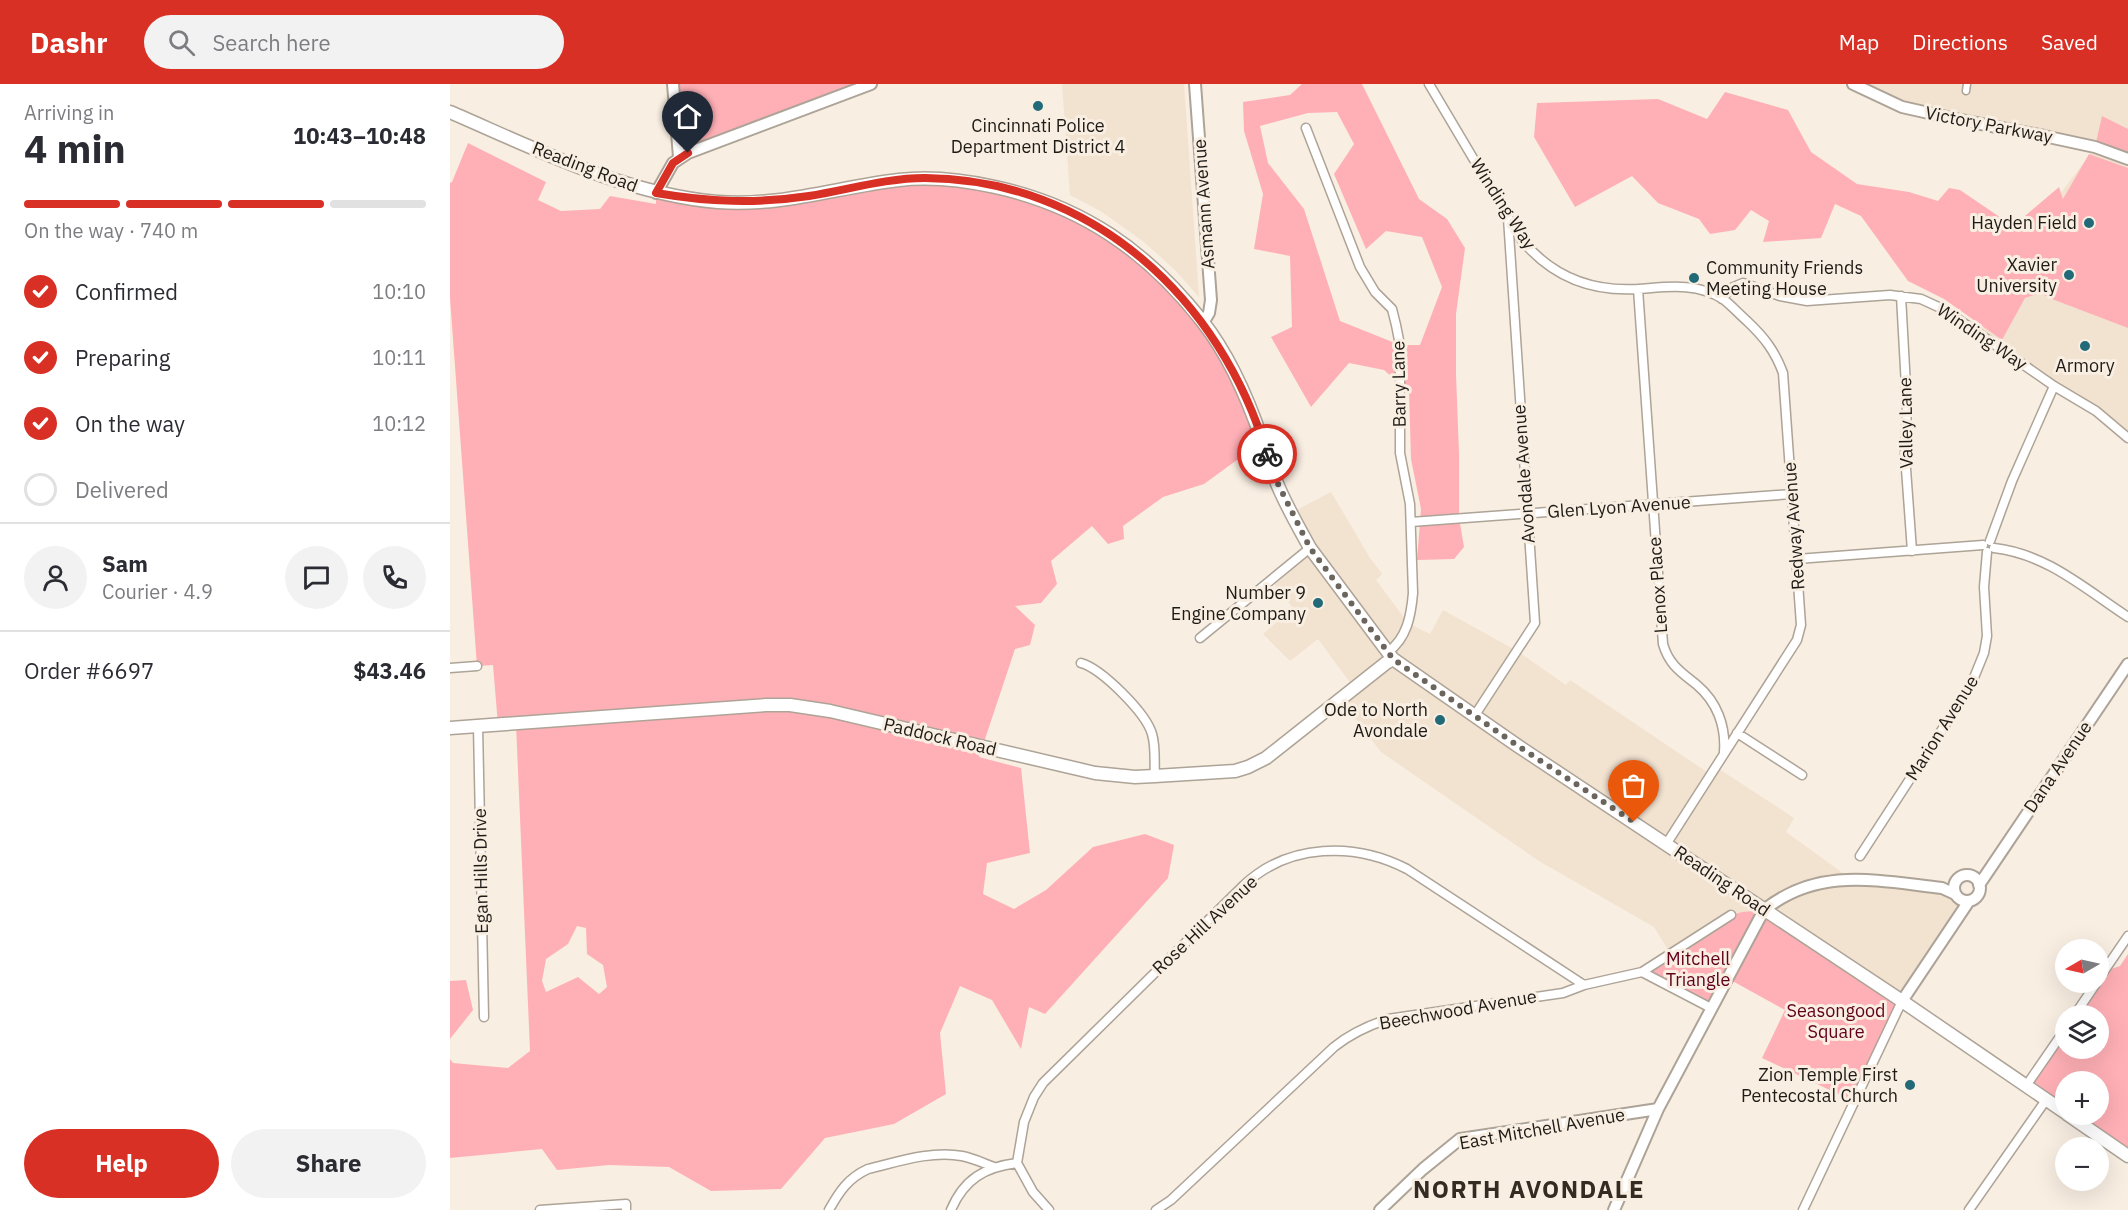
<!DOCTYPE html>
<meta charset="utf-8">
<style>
body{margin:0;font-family:"IBM Plex Sans",sans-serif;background:#f2f2f3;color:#2b2b33;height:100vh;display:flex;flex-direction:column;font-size:22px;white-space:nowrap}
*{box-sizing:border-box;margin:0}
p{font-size:20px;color:#7c7c81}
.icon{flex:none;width:33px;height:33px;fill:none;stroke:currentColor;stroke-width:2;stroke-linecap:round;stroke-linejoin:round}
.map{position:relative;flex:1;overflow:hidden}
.drawer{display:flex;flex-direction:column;background:#fff;width:450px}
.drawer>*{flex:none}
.needle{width:39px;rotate:261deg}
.buttons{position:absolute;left:1605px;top:855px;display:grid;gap:12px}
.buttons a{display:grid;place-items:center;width:54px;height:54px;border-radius:50%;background:#fff;box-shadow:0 6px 24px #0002;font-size:30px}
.pin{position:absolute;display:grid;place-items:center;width:51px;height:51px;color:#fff;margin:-62px -26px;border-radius:50% 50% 50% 0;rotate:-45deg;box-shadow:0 0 6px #0007}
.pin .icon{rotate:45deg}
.courier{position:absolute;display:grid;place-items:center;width:60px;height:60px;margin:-30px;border:4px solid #d93025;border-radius:50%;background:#fff;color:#222;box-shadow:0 2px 8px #0007}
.overview em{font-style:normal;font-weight:700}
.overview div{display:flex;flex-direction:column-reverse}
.overview{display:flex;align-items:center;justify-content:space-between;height:102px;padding:0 24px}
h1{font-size:39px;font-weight:700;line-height:45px}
.bar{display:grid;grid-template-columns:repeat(4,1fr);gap:9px 6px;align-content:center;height:72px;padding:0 24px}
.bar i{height:8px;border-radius:4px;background:#e1e1e2}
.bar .active{background:#d93025}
.bar p{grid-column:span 4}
.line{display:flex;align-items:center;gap:15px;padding:0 24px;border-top:2px solid #e1e1e2}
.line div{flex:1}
.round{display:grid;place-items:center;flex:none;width:63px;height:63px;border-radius:32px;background:#f2f2f3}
ol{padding:0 24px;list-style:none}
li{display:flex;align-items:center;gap:18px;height:66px}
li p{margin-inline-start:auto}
li .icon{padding:6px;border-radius:50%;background:#d93025;color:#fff;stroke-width:4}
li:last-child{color:#7c7c81}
li i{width:33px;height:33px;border:3px solid #e1e1e2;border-radius:50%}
.primary-button{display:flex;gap:12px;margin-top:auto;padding:12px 24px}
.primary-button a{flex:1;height:69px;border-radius:36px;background:#d93025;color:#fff;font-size:24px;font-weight:700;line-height:69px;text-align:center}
.primary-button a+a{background:#f2f2f3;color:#2b2b33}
header{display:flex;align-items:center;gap:36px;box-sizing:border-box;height:84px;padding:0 30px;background:#d93025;color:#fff}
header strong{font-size:28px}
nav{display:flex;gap:33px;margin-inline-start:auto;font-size:21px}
.search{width:420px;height:54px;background:#f2f2f3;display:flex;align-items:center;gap:15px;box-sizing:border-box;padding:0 21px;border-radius:33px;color:#7c7c81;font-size:22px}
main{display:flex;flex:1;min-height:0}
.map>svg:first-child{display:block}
.built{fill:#f2e2d0}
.green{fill:#ffb0b6;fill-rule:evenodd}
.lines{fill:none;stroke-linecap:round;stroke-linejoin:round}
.pedestrian-casing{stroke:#ada397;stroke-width:9}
.minor-casing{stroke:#ada397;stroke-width:11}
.tertiary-casing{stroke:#ada397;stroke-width:14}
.primary-casing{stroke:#ada397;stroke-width:15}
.pedestrian{stroke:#fff;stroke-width:6}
.minor{stroke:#fff;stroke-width:8}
.tertiary{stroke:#fff;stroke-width:10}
.primary{stroke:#fff;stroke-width:12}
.done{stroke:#6b655d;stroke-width:6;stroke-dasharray:0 10.8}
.route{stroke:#d93025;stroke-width:8}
.poi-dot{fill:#226a77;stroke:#f9eee2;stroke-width:2}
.labels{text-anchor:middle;stroke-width:6;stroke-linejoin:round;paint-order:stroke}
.street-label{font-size:18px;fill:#1e1b16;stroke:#f9eee2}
.poi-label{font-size:18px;fill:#1e1b16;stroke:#f9eee2;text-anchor:end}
.park-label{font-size:18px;fill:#60001b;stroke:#f9eee2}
.district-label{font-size:24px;font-weight:bold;letter-spacing:1.5px;fill:#342c23;stroke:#f9eee2}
</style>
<header>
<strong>Dashr</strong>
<div class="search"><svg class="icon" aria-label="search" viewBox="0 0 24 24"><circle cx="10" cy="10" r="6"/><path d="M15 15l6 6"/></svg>Search here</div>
<nav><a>Map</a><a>Directions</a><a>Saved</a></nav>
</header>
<main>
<section class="drawer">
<div class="overview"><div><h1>4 min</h1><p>Arriving in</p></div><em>10:43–10:48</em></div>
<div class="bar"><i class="active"></i><i class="active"></i><i class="active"></i><i></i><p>On the way · 740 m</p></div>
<ol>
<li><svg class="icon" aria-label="check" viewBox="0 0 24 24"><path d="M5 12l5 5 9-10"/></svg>Confirmed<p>10:10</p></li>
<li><svg class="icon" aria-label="check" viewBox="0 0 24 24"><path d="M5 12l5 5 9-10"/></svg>Preparing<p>10:11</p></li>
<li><svg class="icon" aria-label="check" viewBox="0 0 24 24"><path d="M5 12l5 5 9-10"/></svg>On the way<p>10:12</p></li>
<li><i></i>Delivered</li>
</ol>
<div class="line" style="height:108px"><a class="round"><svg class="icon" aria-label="person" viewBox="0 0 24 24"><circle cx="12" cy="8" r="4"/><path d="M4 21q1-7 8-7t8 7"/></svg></a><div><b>Sam</b><p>Courier · 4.9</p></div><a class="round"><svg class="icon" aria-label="chat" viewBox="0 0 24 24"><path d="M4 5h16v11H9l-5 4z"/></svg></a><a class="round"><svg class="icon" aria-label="phone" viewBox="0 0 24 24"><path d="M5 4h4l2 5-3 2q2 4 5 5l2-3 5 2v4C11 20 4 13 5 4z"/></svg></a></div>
<div class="line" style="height:78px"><div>Order #6697</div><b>$43.46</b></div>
<div class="primary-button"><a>Help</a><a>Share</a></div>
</section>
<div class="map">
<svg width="1678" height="1126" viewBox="0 0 1678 1126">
<rect width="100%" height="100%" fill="#f9eee2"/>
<path class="built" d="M612,0H734L749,213L725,186L694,158L652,128L620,111Z
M1403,0H1678V354L1528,250L1587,140L1645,64L1476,29Z
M881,408L920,474L932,490L926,496L958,539L980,550L993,526L1067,567L1116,601L1120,596L1260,690L1266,683L1344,734L1336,748L1401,795L1505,810L1508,814L1507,828L1452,917L1314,826L1292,828L1281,831L1220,869L1204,843L1089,777L931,668L890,615L904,604L868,555L840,577L813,550L843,524L821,496L860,463L841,429Z"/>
<path class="green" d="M223,0H421L229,73Z
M852,0H912L969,115L997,135L1015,164L1006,230V290L1009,370V434L1014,463L1004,475L967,476L971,425L961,375L959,308L934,286L899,279L861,323L821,253L842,243L840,172L804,165L813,110L794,47L793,18L840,11ZM887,28L904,60L884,90L916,165L936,147L972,153L992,203L970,261H950L890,237L854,125L818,79L810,42L858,29Z
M1275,8L1338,26L1361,68L1407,100L1459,108L1488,117L1499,104L1510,106L1563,142L1609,103L1613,115L1639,70L1678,84V244L1602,215L1590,209L1575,214L1552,256L1494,215L1458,197L1411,132L1385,120L1371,154L1313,158L1319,137L1301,126L1285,146L1260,150L1249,135L1208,119L1182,92L1125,123L1084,53L1087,19L1208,15L1257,35Z
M1652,32L1678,45V77L1645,63Z
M18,59L96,98L88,116L111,127L150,125L160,112L206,120V109L271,118L474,94L588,115L658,149L753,239L813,357L754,400L713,413L673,442L674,455L658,460L642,442L601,477L607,500L591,519L565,522L585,541L580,561L565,565L529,673L571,684L580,769L537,779L533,810L564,825L596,806L643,763L695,750L724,761L718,794L595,930L579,923L571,965L542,916L510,902L490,949L496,1010L444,1040L375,1054L331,1105L261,1107L219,1083L159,1081L107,1086L92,1065L0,1074V975L3,979L58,984L80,967L66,640L48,641L43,581L27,582L0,214V99L2,98ZM127,842L136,844L137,870L153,881L157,903L149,910L128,893L96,908L92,897L96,875L118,860Z
M1314,826L1452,917L1405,1018L1312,974L1335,926L1277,894L1261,924L1192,888L1281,831L1292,828Z
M1678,870V1072L1617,1031L1648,1030V998H1616L1615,1029L1576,1002L1615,944L1616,964H1648V932L1624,931L1655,887L1670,882Z
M16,896L23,926L0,955V897Z"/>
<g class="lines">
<g class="pedestrian-casing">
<path id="pedestrian" d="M1516,7L1517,0"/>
</g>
<g class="minor-casing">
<path id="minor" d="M979,0L1071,155C1101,192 1140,208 1188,205C1217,203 1246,198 1273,215C1281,221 1289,230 1297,237C1314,253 1325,267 1333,289L1351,541L1347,556L1217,759
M856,44L910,183L925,208L942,225L946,241L950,261V369L960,420L963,509C961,532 957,554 938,568
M1188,205L1213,560C1219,581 1231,588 1247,601C1267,618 1276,642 1274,668
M1451,212L1457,321L1455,371L1462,467
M1272,215L1281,204L1293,199L1330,212L1357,217L1440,211L1471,215L1495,226L1604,302L1646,327L1678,354
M961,438L1342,410
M1540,457L1562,397L1604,302
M1544,464C1597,470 1635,505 1678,533
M1347,475L1533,461
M750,554L860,464
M631,579C652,585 696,629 702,650C706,663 704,679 705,692
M0,584L27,582
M1025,631L1085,539L1058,134
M28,642L34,933
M1287,649L1352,691
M1410,772L1521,601L1534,569L1537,552L1534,503L1537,468
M1192,888L1281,831
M1648,896L1678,852
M1624,932L1647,898
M1576,1002L1616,944
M90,1126L176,1120V1126
M379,1126C389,1108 398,1094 418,1085C447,1078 482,1066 512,1072C523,1074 533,1079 544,1083
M501,1126C514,1095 535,1083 567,1079
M599,1126L583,1108L567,1079L574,1038L584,1013L593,999L794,801C839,759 905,758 957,785L1134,901
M706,1126L721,1116L884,963C900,950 917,942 938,935L1113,909L1134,901L1192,888L1261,924
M1353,1126L1452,917
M1519,1126L1596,1016"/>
</g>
<g class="tertiary-casing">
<path id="tertiary" d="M223,0L229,73
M745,0L761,216L759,229L753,239
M1403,0L1452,23L1510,36L1594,52L1645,63L1678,75
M206,109L223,79L238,69L421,0
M1504 804a13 13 0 1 1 26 0a13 13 0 1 1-26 0Z
M1529,801L1678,580
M1452,917L1519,817
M930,1126L973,1085L1010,1055L1208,1025
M1164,1126L1208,1025L1314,826C1369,782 1428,797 1492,804L1505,810"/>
</g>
<g class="primary-casing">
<path id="primary" d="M0,28C86,65 174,110 268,118C330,123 388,103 449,96C481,92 513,96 545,103C632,122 697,167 752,237C779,271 798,315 812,356C817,369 821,383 826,397C835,420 848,442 860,464L943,575L1068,662L1446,913L1616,1029
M0,644L316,621H340L380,627L645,689L685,693L705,692L785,687L798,683L816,674L936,579L943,575
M1617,1030L1678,1072"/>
</g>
<use href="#pedestrian" class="pedestrian"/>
<use href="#minor" class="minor"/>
<use href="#tertiary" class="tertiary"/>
<use href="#primary" class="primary"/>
</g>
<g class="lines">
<path class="done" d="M817,370L826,396L860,464L943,575L1068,662L1184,738"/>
<path class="route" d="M238,69L223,79L206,109C259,118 305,120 359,112C397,106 436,94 475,94C642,95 771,215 817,370"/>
</g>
<g class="poi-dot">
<circle cx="588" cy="22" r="6"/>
<circle cx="1639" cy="139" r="6"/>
<circle cx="1619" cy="191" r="6"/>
<circle cx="1244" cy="194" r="6"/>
<circle cx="1635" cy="262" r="6"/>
<circle cx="868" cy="519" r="6"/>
<circle cx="990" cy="636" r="6"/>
<circle cx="1460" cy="1001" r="6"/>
</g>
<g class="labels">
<g class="street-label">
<text transform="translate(1539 41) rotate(11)" y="6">Victory Parkway</text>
<text transform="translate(135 83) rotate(21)" y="6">Reading Road</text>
<text transform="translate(754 120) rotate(-94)" y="6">Asmann Avenue</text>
<text transform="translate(1053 120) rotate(57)" y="6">Winding Way</text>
<text transform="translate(1532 253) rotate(34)" y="6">Winding Way</text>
<text transform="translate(949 300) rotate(-91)" y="6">Barry Lane</text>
<text transform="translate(1456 339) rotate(-91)" y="6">Valley Lane</text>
<text transform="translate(1074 390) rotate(-94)" y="6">Avondale Avenue</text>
<text transform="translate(1169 423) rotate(-4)" y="6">Glen Lyon Avenue</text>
<text transform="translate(1344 442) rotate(-94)" y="6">Redway Avenue</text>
<text transform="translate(1208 501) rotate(-94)" y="6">Lenox Place</text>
<text transform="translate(1492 644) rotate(-58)" y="6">Marion Avenue</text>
<text transform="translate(490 653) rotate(13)" y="6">Paddock Road</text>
<text transform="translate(1608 683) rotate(-56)" y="6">Dana Avenue</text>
<text transform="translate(31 787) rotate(-91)" y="6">Egan Hills Drive</text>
<text transform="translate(1272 797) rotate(34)" y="6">Reading Road</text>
<text transform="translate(755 841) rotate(-43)" y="6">Rose Hill Avenue</text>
<text transform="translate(1008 926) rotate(-10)" y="6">Beechwood Avenue</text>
<text transform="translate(1092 1045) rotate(-10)" y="6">East Mitchell Avenue</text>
</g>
<g class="poi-label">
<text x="588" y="48" text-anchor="middle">Cincinnati Police<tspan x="588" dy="21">Department District 4</tspan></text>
<text x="1627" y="145">Hayden Field</text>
<text x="1607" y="187">Xavier<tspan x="1607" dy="21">University</tspan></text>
<text x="1256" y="190" text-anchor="start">Community Friends<tspan x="1256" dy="21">Meeting House</tspan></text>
<text x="1635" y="288" text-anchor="middle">Armory</text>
<text x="856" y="515">Number 9<tspan x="856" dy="21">Engine Company</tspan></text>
<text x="978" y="632">Ode to North<tspan x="978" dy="21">Avondale</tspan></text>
<text x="1448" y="997">Zion Temple First<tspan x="1448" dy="21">Pentecostal Church</tspan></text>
</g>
<g class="park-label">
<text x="1248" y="881">Mitchell<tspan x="1248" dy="21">Triangle</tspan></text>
<text x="1386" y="933">Seasongood<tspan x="1386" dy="21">Square</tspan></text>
</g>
<g class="district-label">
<text x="1079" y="1114">NORTH AVONDALE</text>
</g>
</g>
</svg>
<div class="buttons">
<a><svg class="needle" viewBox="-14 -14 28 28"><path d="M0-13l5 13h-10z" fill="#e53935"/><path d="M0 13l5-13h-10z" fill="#7c7c81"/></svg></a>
<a><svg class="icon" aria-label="layers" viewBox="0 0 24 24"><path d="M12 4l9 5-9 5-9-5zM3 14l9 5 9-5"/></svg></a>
<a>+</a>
<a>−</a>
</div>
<div class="pin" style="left:1184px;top:738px;background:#ea580c"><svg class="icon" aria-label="bag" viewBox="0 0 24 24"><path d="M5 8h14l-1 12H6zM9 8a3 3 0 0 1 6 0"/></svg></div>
<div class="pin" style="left:238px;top:69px;background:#1f2937"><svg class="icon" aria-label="home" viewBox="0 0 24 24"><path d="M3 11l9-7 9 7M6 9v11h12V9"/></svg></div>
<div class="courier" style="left:817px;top:370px"><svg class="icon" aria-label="bike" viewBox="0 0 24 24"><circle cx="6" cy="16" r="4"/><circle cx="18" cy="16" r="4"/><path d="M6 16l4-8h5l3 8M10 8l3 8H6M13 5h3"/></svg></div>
</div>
</main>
